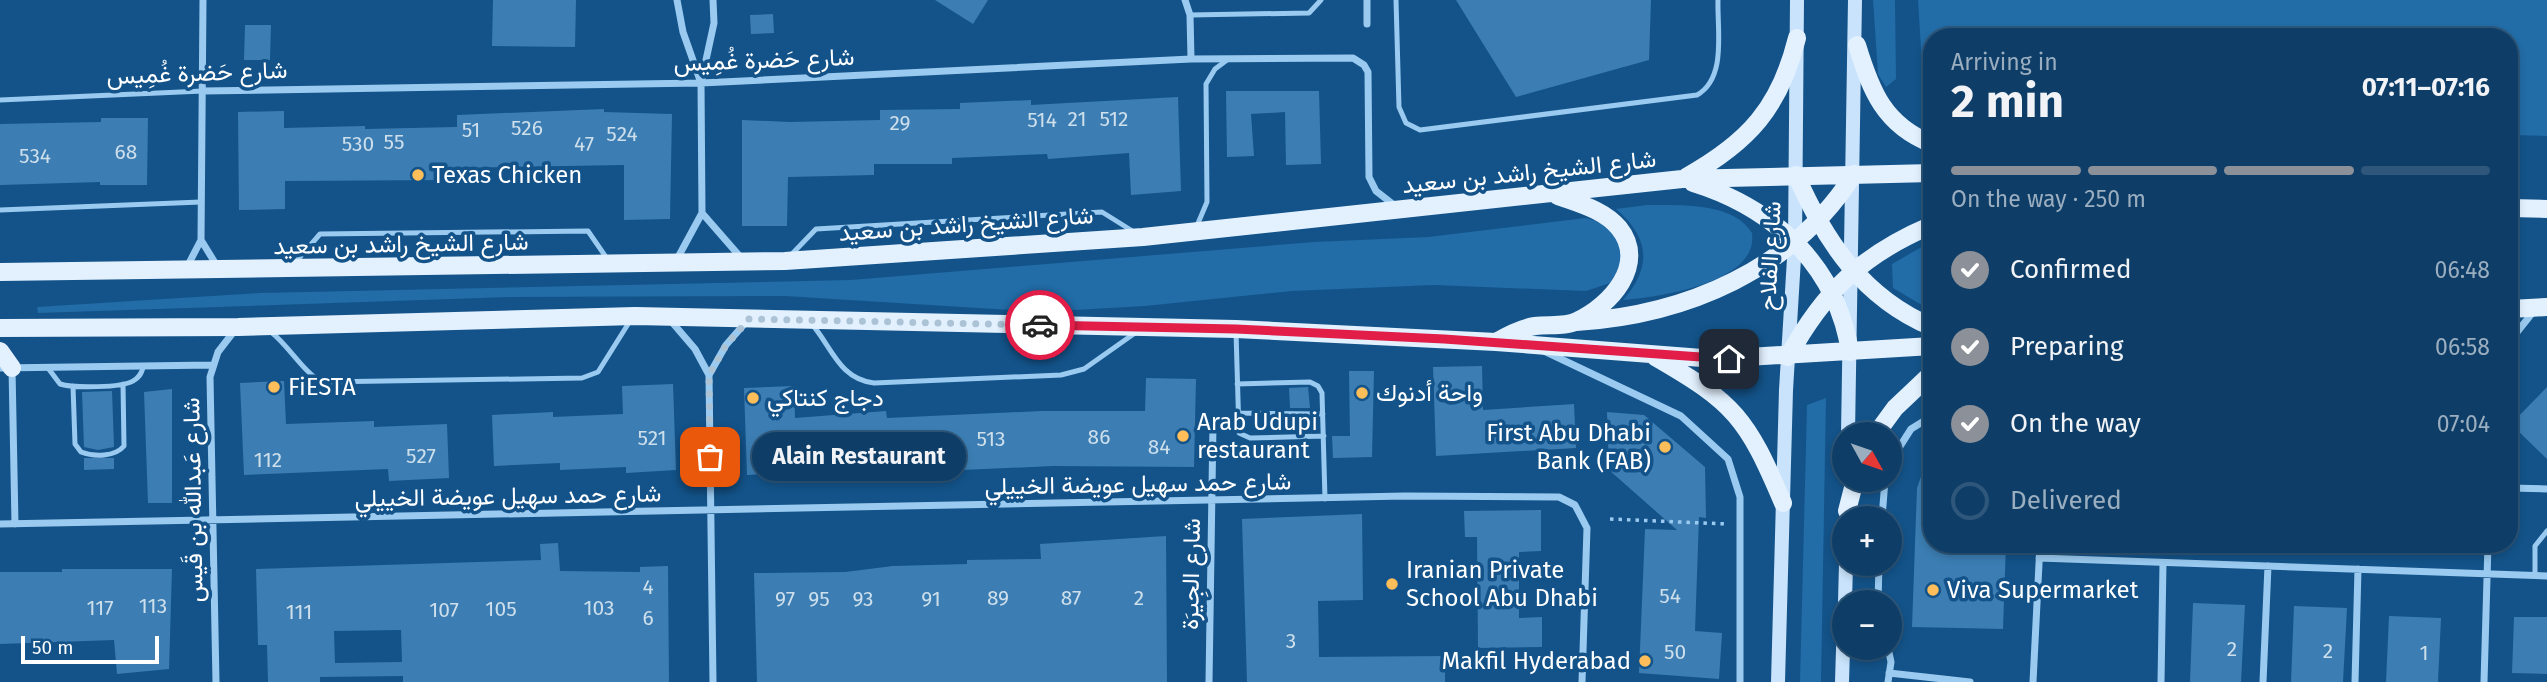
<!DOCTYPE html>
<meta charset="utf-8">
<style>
body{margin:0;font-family:"Fira Sans",Vazirmatn,sans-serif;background:#17456d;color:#f1f3f6;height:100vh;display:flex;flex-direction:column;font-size:26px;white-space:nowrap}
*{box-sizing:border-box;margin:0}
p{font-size:23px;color:#9baec0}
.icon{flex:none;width:38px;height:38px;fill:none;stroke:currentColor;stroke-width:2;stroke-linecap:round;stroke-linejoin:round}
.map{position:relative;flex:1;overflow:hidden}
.drawer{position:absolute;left:1923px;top:28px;width:595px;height:525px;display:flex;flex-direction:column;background:#0e3e67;border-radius:28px;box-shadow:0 4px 10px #0003,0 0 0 2px #2e577b}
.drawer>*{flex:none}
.needle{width:46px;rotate:130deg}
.buttons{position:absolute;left:1832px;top:422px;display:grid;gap:14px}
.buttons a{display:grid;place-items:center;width:70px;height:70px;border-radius:50%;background:#0e3e67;box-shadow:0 4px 10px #0003,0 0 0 2px #2e577b;font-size:35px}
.scale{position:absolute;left:21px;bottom:18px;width:138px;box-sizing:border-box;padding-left:7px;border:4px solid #fff;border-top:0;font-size:19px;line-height:24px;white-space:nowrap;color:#fff;-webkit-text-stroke:5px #135389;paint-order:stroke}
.pin{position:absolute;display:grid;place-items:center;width:60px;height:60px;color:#fff;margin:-30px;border-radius:14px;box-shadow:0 4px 10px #0006}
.courier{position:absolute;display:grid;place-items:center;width:70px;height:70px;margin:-35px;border:5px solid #e11d48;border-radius:50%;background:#fff;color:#222;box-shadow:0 2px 9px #0007}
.bubble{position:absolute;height:49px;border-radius:24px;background:#0e3e67;box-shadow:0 4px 10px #0003,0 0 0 2px #2e577b;font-size:23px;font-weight:700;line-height:49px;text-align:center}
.headline em{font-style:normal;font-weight:700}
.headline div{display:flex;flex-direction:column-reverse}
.headline{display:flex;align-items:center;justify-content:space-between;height:119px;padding:0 28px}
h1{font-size:46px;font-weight:700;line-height:52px}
.bar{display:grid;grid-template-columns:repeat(4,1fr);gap:10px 7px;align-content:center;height:84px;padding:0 28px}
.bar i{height:9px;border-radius:5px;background:#2e577b}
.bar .on{background:#8c9099}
.bar p{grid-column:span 4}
ol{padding:0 28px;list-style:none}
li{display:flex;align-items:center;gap:21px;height:77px}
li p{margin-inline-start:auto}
li .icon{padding:7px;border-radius:50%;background:#8c9099;color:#fff;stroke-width:4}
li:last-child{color:#9baec0}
li i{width:38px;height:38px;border:4px solid #2e577b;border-radius:50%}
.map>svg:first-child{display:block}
.green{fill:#226ca7}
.building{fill:#3c7eb3;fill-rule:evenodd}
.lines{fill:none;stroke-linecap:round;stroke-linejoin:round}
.path{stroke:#9acaf0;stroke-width:3.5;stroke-dasharray:3.5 5;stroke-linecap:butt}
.lane{stroke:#9acaf0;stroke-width:5}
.street{stroke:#9acaf0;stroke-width:7}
.secondary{stroke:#c8e3fb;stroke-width:14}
.primary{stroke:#e3f1ff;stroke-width:18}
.done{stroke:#acc3d6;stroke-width:7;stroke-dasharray:0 12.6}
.route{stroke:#e11d48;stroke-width:9}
.poi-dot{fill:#ffbe59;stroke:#135389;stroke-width:2.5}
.labels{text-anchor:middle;stroke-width:7;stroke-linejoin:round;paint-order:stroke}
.number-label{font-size:21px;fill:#cedfec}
.street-label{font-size:24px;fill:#fff;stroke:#135389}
.poi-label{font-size:24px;fill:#fff;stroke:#135389;text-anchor:start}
</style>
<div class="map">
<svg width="2547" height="682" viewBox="0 0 2547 682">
<rect width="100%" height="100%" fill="#135389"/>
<path class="green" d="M1873,0H1895L1896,79L1886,87L1878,74Z
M1918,0H2547V136L2510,135V37H1932V75L1922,64Z
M1647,205C1679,205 1734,202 1752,233C1759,283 1659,297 1623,300C1652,267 1650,238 1616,209Z
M1585,218C1626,227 1631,251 1610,283L1586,291L1434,285L1292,291L1145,306L1040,312L785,296L512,297L38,313L37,307L260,293L851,280L1314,242L1428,237Z
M1932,241V311L1893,288L1892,264Z
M1826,398L1821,682H1800L1807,405Z"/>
<path class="building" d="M493,0H576L575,47L492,46Z
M935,0H988L973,24Z
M1456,0H1651L1649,60L1516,97Z
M773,14L774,33L751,34L750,15Z
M245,25H271L270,60H244Z
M1226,91H1319L1321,164L1286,165L1285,112L1251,114L1254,156L1227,157Z
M1178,97L1181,191L1131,195L1129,153L1048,159L1047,154L952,158V164H874V175L788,177L787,226H742V120L790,122L880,120V110L960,109V103L1031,100V105Z
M604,109V112L672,114L670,219L624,220V165L445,168L446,180L285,181V209L239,210L238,112L284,111V128L365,126V129L457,127V115Z
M101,118H148L147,185H100V182L0,185V124L101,122Z
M1482,366L1483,410L1574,404L1576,448L1436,456L1433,367Z
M1349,371H1374L1372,457L1333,458L1332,436H1350Z
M1146,378L1196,379L1194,467L1053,466L895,473V467L747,475L744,388L794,386L795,418L886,411L887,418L1042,411H1145Z
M284,381L286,424L374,421V427L447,424L449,478L389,481L388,469L244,475L240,383Z
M673,384L676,470L626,473V467L560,470V463L494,466L492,415L553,412V417L623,414L622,386Z
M1308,387L1310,408H1290L1289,388Z
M2547,387V459L2511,424Z
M172,389V503H148L144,392Z
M112,391L114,447L98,450L84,447L82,392Z
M1607,412L1644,415L1705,467L1706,518L1699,517L1695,631L1722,633L1719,679L1639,673L1645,529L1677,530L1609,470Z
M1930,451L1932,544H2006L2003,629L1912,627L1917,488Z
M84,458H114V469L84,470Z
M1541,510V551L1519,552V618L1542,617V647L1478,648L1477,537H1465L1464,511Z
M1362,514L1363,600L1318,601L1319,657L1445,656V682H1247L1242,519Z
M1166,536L1167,682H757L754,573L845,572L893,566L967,564V560L1041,559L1040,544Z
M558,543L560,571L640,572V567L668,566L669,682H403V676L320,677V682H268L267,645H258L256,569L541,560L540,544ZM401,630L402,662L335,663L334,631Z
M62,569H172L169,669L117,674L114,640L0,644V572H62Z
M2193,603L2245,605L2241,682H2190Z
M2294,606L2347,608L2343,682H2291Z
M2389,616L2441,618L2438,682H2386Z
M2514,617H2547V674L2512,673Z"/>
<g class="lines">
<path class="path" d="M1610,519L1727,524"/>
<path class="lane" d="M1396,0L1399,107L1406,123L1420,130L1697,95C1727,78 1717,30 1718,0
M1190,15L1309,13L1321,0
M0,100L203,91
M0,210L201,202
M1196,228L1207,202L1206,84L1215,69L1227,60
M790,256L816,229L1102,212L1134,232
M294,264L320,234L588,231L608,260
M811,323C832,347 839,379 874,383L1061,375L1084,369L1135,333
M271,332C289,346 304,373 322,382L582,378L598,372L630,321
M1236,332L1239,433L1250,438L1324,436
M48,368L60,384C73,388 122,388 133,381C139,378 141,374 143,368
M1237,384L1310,382L1318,386L1322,393L1325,499
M73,386L75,444L81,452C94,457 115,457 124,446L123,384
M1236,413L1323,414
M2535,576V546L2547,531"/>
<path class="street" d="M677,0L683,32L701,83
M1185,0L1190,15L1191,59
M1367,0V24
M203,91L701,83L1191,59L1353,58L1364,65L1368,72L1369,177L1376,191L1394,205
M702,213L743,260
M201,240L217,266
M676,261L702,213L701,83L714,23L713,0
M187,267L201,240L203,0
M671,321L695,349L709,375L713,682
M2510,341L2533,312
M1544,351L1681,416L1728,459L1740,497V682
M0,368L212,365
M12,368L15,524
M709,375L726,345L746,322
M1890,462L1911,429L1932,416
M2510,488L2547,489
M1882,518L1885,480
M0,524L1405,496L1559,497L1575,505L1587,528L1582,682
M2039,558L2547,576
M1878,602L1879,564
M1889,673L1970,682
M216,682L210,377L218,352L235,330
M1209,682L1213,424
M1888,682L1891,662L1888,648
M2033,682L2040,544
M2161,682L2163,563
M2263,682L2268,566
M2355,682L2358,569
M2484,682L2488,544"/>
<path class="secondary" d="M1848,434L1855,0
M1845,602L1846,564
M1778,682L1786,390L1795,242L1797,0
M1842,682L1844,617"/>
<path class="primary" d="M1857,45C1871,91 1884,125 1932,144
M1796,175C1825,241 1863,298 1932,327
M1686,177C1749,142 1780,107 1797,38
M1693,183C1774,208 1837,266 1850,352
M2510,208L2547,209
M0,272L785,261L1143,237L1682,179L1932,173
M2510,309L2547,307
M1576,322C1686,315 1793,270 1854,174
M0,328L238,327L635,316L1236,329L1496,342L1715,359L1932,346
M1496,342C1508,335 1521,328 1535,326C1548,324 1566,327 1577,321C1610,306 1648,264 1619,228C1604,210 1580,204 1558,196
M0,351L12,368
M1655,357C1735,403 1747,418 1783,503
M1788,357C1824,291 1863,254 1932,225
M1876,434L1895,408L1932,373
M1847,511L1855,480"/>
</g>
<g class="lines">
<path class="done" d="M710,457L709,375L726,345L749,319L1040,325"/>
<path class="route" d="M1040,325L1236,329L1444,339L1729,359"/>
</g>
<g class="poi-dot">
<circle cx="418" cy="175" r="7"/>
<circle cx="274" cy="387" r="7"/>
<circle cx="1362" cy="393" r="7"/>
<circle cx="753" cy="398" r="7"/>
<circle cx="1183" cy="436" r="7"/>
<circle cx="1665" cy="447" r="7"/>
<circle cx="1392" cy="584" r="7"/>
<circle cx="1933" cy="590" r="7"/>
<circle cx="1645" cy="661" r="7"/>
</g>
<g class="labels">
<g class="number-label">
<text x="1077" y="126">21</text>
<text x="1114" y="126">512</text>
<text x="1042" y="127">514</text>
<text x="900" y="130">29</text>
<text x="527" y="135">526</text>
<text x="471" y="137">51</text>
<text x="622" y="141">524</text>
<text x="394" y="149">55</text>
<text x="358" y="151">530</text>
<text x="584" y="151">47</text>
<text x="126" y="159">68</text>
<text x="35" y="163">534</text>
<text x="1099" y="444">86</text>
<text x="652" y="445">521</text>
<text x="991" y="446">513</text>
<text x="1159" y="454">84</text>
<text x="421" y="463">527</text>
<text x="268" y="467">112</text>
<text x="648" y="594">4</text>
<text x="1670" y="603">54</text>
<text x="998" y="605">89</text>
<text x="1071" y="605">87</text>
<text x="1139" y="605">2</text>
<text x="785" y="606">97</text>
<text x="819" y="606">95</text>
<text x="863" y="606">93</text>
<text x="931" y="606">91</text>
<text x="153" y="613">113</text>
<text x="100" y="615">117</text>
<text x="599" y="615">103</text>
<text x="501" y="616">105</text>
<text x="444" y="617">107</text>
<text x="299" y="619">111</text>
<text x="648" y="625">6</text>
<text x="1291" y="648">3</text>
<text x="2232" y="656">2</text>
<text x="2328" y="658">2</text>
<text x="1675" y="659">50</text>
<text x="2424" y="660">1</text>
</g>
<g class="street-label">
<text transform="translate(764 60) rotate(-2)" y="8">شارع حَضرة غُمِيس</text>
<text transform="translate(197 73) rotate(-2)" y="8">شارع حَضرة غُمِيس</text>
<text transform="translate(1529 172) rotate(-6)" y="8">شارع الشيخ راشد بن سعيد</text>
<text transform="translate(966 224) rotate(-4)" y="8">شارع الشيخ راشد بن سعيد</text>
<text transform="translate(401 244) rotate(-1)" y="8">شارع الشيخ راشد بن سعيد</text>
<text transform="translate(1770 256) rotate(-87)" y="8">شارع الفلاح</text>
<text transform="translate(1138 484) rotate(-1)" y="8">شارع حمد سهيل عويضة الخييلي</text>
<text transform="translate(508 496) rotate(-1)" y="8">شارع حمد سهيل عويضة الخييلي</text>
<text transform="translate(193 500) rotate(-91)" y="8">شارع عَبدالله بن قَيس</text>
<text transform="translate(1191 574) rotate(-89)" y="8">شارع الجِيرَة</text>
</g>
<g class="poi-label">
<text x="432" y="183">Texas Chicken</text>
<text x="288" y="395">FiESTA</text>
<text x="1376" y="401">واحة أدنوك</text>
<text x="767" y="406">دجاج كنتاكي</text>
<text x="1197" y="430">Arab Udupi<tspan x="1197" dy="28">restaurant</tspan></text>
<text x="1651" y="441" text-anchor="end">First Abu Dhabi<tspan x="1651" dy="28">Bank (FAB)</tspan></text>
<text x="1406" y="578">Iranian Private<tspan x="1406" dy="28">School Abu Dhabi</tspan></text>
<text x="1947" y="598">Viva Supermarket</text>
<text x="1631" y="669" text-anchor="end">Makfil Hyderabad</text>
</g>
</g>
</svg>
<div class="buttons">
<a><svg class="needle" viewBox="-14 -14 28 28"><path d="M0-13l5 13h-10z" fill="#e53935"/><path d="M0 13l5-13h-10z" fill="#9baec0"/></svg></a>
<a>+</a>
<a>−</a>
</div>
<div class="scale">50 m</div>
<div class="pin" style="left:710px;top:457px;background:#ea580c"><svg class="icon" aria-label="bag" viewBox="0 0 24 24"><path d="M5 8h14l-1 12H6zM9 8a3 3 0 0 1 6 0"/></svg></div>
<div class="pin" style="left:1729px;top:359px;background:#1f2937"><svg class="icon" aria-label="home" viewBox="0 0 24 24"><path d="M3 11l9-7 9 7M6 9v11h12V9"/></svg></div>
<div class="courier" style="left:1040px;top:325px"><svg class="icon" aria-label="car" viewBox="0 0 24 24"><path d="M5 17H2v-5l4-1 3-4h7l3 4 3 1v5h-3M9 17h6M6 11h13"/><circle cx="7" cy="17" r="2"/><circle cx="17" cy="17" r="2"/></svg></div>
<div class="bubble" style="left:752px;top:432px;width:214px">Alain Restaurant</div>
<section class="drawer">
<div class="headline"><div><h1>2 min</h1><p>Arriving in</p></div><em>07:11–07:16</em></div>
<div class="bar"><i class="on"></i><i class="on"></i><i class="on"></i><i></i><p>On the way · 250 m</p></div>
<ol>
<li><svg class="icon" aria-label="check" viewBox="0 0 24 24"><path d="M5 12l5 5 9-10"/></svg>Confirmed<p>06:48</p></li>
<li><svg class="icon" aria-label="check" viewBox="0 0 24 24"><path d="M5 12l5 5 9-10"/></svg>Preparing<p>06:58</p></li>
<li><svg class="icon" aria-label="check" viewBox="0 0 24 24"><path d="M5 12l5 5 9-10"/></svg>On the way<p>07:04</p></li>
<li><i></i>Delivered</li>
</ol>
</section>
</div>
